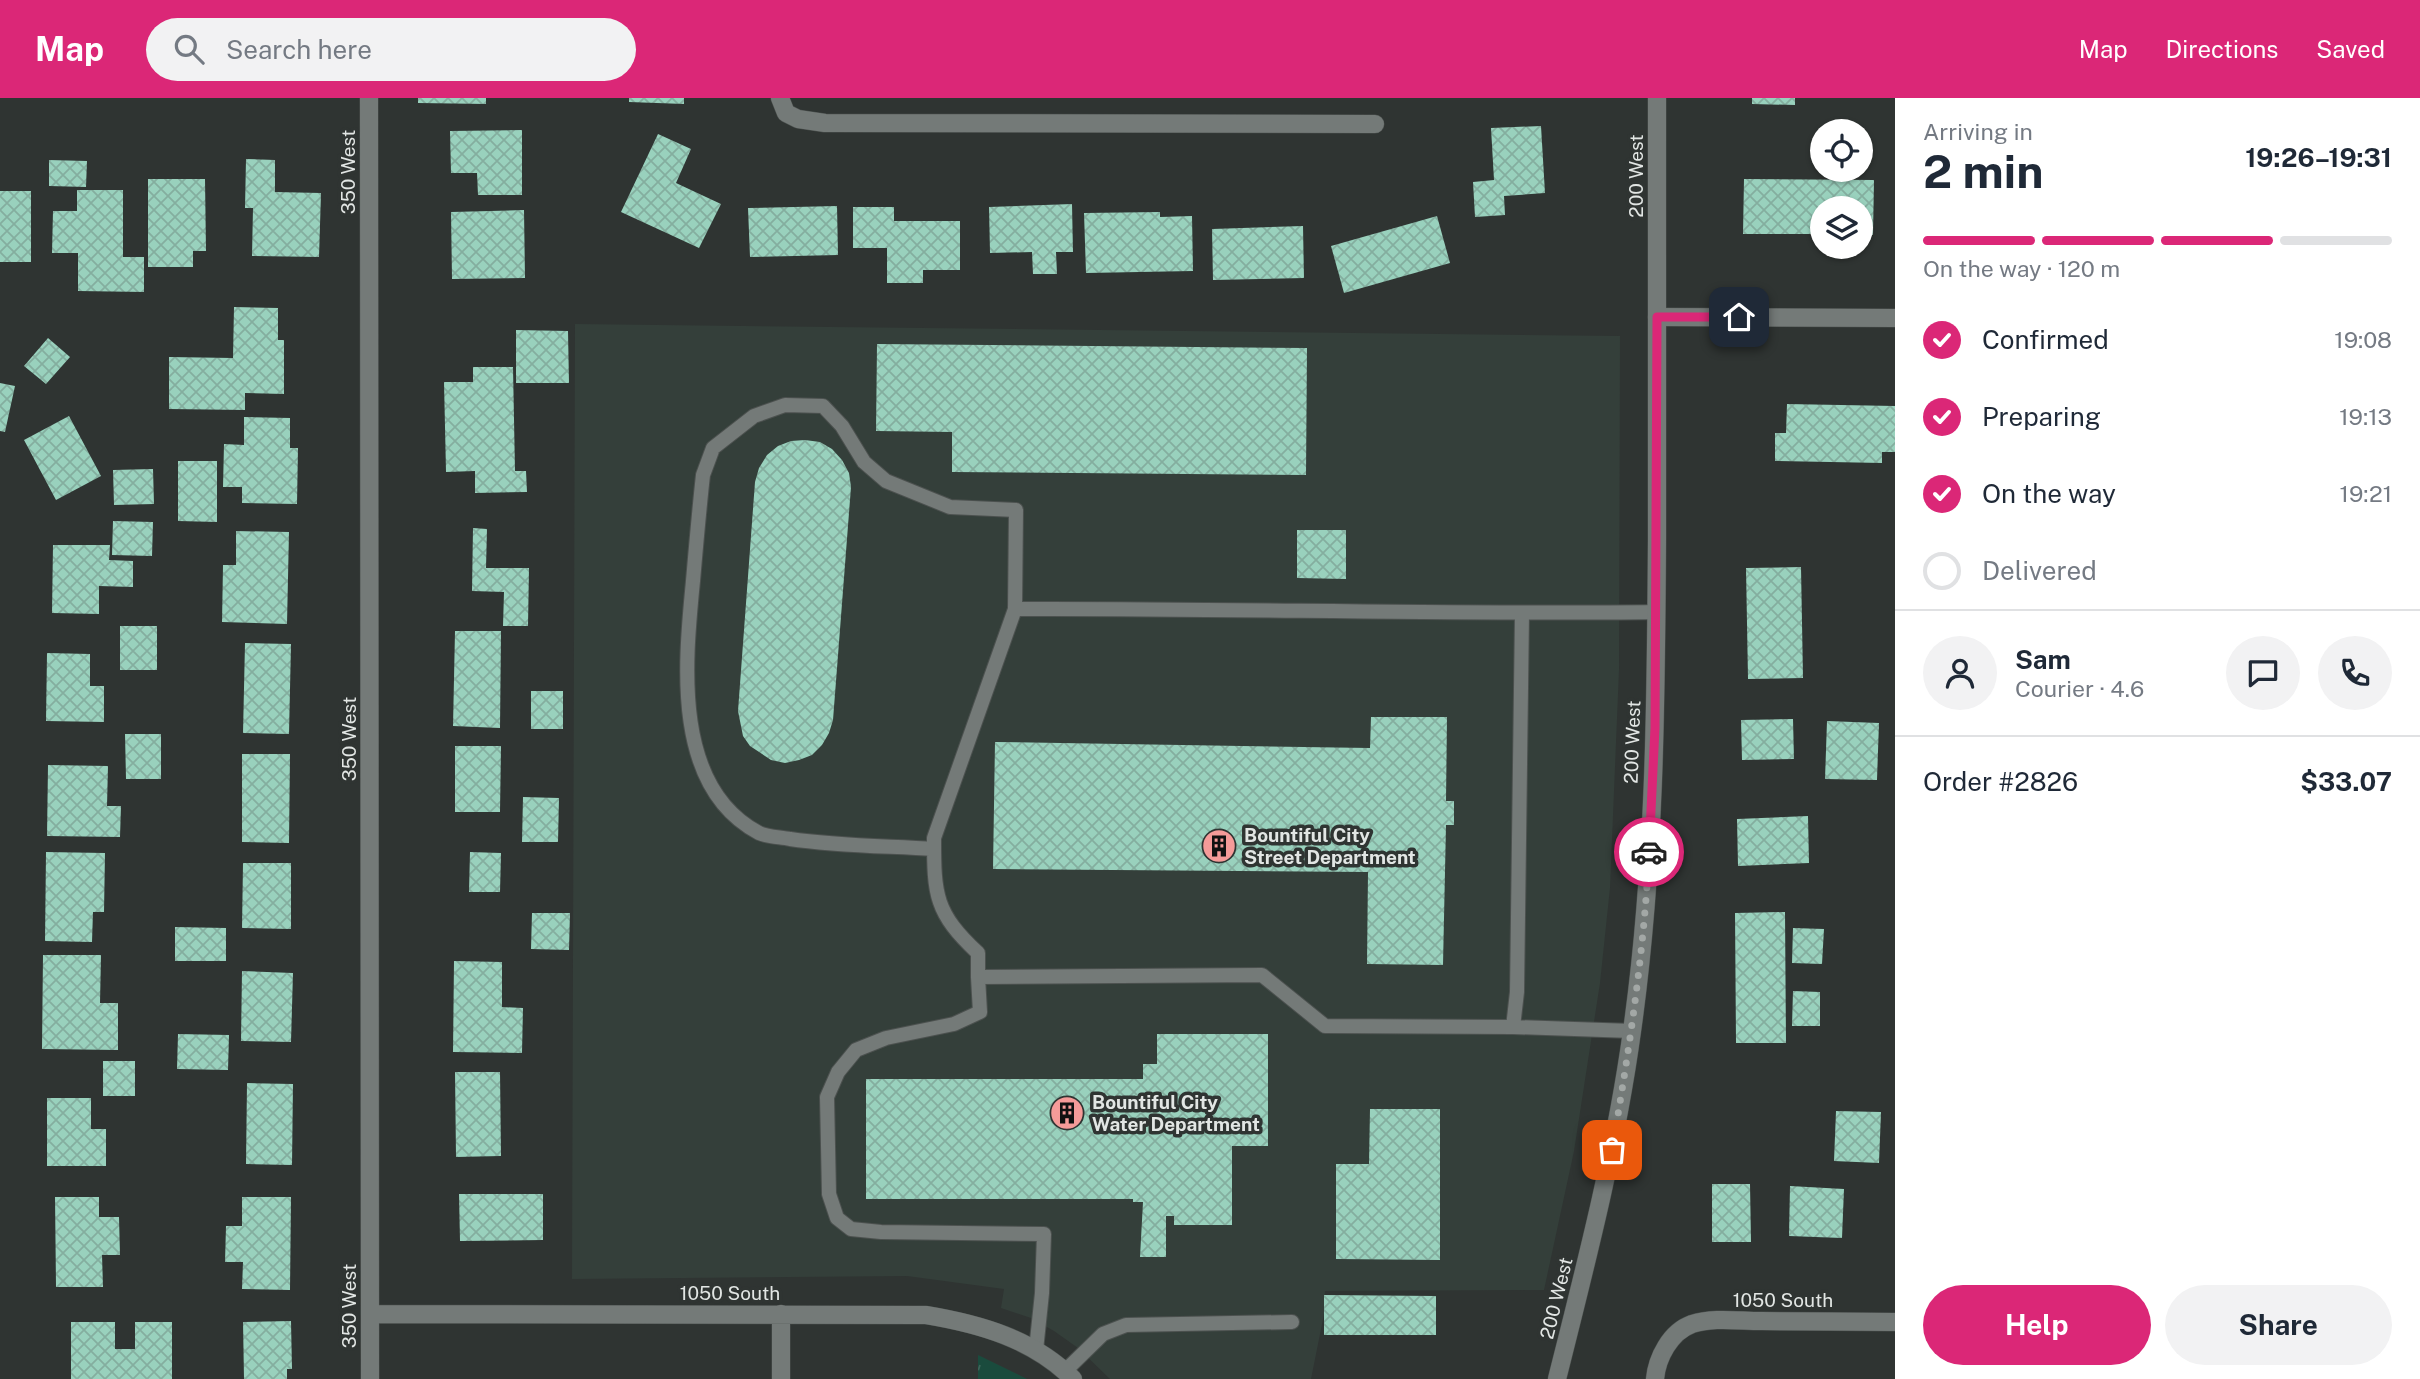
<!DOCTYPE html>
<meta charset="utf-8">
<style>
body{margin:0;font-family:"Public Sans",sans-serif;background:#f2f2f3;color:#1f2937;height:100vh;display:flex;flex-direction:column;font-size:26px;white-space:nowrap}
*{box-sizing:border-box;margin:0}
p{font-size:23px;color:#747a83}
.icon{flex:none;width:38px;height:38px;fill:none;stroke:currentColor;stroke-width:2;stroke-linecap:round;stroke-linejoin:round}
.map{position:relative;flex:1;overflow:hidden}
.side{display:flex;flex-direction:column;background:#fff;width:525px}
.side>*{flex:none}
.fabs{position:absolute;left:1810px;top:21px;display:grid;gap:14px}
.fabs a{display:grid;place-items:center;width:63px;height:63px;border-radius:50%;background:#fff;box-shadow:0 2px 5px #0004;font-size:35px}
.pin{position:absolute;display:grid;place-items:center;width:60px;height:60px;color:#fff;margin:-30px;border-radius:14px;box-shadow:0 4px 10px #0006}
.courier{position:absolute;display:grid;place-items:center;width:70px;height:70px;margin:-35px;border:5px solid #db2777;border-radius:50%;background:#fff;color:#222;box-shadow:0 2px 9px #0007}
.summary em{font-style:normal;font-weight:700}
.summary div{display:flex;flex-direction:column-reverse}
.summary{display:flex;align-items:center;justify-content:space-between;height:119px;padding:0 28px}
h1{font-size:46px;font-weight:700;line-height:52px}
.bar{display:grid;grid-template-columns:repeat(4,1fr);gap:10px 7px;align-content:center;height:84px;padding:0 28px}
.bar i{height:9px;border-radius:5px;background:#e0e1e3}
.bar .current{background:#db2777}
.bar p{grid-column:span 4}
.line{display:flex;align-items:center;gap:18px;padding:0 28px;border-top:2px solid #e0e1e3}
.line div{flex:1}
.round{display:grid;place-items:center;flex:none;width:74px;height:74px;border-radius:37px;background:#f2f2f3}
ol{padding:0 28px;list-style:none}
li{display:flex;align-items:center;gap:21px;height:77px}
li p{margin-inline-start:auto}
li .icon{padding:7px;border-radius:50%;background:#db2777;color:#fff;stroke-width:4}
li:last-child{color:#747a83}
li i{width:38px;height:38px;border:4px solid #e0e1e3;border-radius:50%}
.button{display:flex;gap:14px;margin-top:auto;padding:14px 28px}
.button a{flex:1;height:80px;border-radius:42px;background:#db2777;color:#fff;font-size:28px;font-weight:700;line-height:80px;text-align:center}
.button a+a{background:#f2f2f3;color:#1f2937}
header{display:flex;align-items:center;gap:42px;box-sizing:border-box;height:98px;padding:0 35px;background:#db2777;color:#fff}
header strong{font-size:33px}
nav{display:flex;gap:38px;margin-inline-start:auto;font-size:24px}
.search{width:490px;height:63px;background:#f2f2f3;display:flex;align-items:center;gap:18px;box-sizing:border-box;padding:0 24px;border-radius:38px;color:#747a83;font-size:26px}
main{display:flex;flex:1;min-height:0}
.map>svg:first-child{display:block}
.built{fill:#343f3a}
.grass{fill:url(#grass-tufts)}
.building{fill:url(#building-cross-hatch)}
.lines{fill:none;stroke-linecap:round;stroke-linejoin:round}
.lane-casing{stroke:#4c514f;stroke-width:16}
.street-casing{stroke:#4c514f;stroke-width:19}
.secondary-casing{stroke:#4c514f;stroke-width:19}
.lane{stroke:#747a78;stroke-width:14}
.street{stroke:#747a78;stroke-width:18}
.secondary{stroke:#747a78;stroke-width:18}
.done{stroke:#a3a8a6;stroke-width:7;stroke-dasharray:0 12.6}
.route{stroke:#db2777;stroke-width:9}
.labels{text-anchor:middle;stroke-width:7;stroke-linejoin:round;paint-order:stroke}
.street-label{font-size:19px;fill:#e2e6e4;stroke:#2f3432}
.poi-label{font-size:19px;font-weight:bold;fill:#e2e6e4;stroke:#2f3432;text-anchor:start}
</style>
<header>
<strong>Map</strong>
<div class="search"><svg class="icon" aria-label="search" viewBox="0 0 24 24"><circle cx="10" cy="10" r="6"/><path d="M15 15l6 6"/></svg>Search here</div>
<nav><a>Map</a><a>Directions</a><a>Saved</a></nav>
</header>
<main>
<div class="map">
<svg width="1895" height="1281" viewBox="0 0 1895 1281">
<defs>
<pattern id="grass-tufts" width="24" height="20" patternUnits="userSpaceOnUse" patternTransform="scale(1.75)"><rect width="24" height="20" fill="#1a4b3d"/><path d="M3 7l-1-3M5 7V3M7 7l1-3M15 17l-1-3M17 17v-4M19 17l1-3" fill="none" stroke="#3b6559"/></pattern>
<pattern id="building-cross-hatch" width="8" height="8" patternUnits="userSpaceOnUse" patternTransform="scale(1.75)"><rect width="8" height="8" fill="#99d1bd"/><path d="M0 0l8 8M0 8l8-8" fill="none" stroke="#84ae9f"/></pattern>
</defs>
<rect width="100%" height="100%" fill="#2f3432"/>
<path class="built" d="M575,226L1620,238L1619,572L1610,790L1600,885L1574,1053L1544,1192L1325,1193L1324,1216L1311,1281H1110L1078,1250L1054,1233L1031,1220L1001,1210L1004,1191L907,1178L572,1181Z"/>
<path class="grass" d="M978,1257L1027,1281H978Z"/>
<path class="building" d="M418,0H486V6L418,5Z
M629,0H684V6L629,4Z
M1752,0H1795V7L1752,6Z
M1541,28L1545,95L1504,98L1505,117L1475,119L1473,84L1494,82L1491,30Z
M522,32V97H478L477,75H451L450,33Z
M658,36L691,51L676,85L721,106L699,150L621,114Z
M246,61L275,62V94L321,95L319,159L252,158L253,110H245Z
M49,62L87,63L86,89L49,88Z
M148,81H205L206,153H193V169H148Z
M1744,81L1874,82L1873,137H1860V110H1822V136H1743Z
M77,92H123V159H144V194L78,193V155H52L53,113H77Z
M0,93H31V164H0Z
M1072,106L1073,154H1056L1057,176H1033L1032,154L990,155L989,109Z
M837,108L838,157L750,159L748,110Z
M853,109H894V123H960V172H923V185H887V150H853Z
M524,112L525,180L452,181L451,114Z
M1160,114V119L1192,118L1193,173L1086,175L1084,115Z
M1437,118L1450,165L1344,195L1331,148Z
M1303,128L1304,180L1213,182L1212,131Z
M234,209L278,210V242H284V296L245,295V312L169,311V259L233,260Z
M516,232L568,233L569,285H516Z
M48,240L70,259L46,286L24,268Z
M877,246L1307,250L1306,377L952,374V334L876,333Z
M473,269H513L515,373H526L527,394L475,395V373L446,374L444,284H473Z
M0,285L15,288L5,334L0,333Z
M1787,306L1895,308V354H1882V365L1775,363V335H1786Z
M69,318L101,378L56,402L24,342Z
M244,319L290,320V350H298L297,406L242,405V389H223L224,346L244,347Z
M805,342L820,344L832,351L842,362L849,375L851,389L833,622L829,635L822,647L812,657L799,662L785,665L771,662L750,648L743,638L738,613L755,384L759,370L767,357L778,348L791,343Z
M178,363H217V424L178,423Z
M153,371L154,406L114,407L113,372Z
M113,423L153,424L152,458L112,457Z
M473,430L487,431L486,470H529L528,528H503L504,494L472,493Z
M1297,432H1346V481L1297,480Z
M236,433L289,434L287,526L222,524L223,467H236Z
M53,447H110L109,462L133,463V489L99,488V516L52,515Z
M1801,469L1803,580L1748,581L1746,470Z
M120,528H157V572H120Z
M455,533H501L500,630L453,628Z
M245,545L291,546L289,636L243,635Z
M47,555L90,556V588H104V624L46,623Z
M531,593H563V631H531Z
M1371,619H1447L1446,703H1454V727H1446L1443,867L1367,866L1368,774L993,771L995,644L1370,650Z
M1793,621L1794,661L1742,662L1741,622Z
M1827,623L1879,625L1877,682L1825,681Z
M125,636H161V681H126Z
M455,648H501L500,714H455Z
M242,656H290L289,745L242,744Z
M48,667L108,668L107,708H121L120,739L47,738Z
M523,699L559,700L558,744H522Z
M1808,718L1809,765L1738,768L1737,721Z
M46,754L105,755L104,814H93L92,844L45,843Z
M470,754L501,755L500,794H469Z
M243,765H291V831L242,830Z
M1785,814L1786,945H1736L1735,815Z
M532,815H570L569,852L531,851Z
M175,829L226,830V863H175Z
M1793,830L1824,831L1822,866L1792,865Z
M43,857H101L100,905H118V952L42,951Z
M454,863L502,864V909L523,910L522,955L453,954Z
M242,873L293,875L291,944L241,943Z
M1793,893L1820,894V928H1792Z
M178,936L229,937L228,972L177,971Z
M1157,936H1268V1048H1232V1127H1174V1118H1166V1159H1140L1143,1104H1133V1101H866V981H1143V966H1157Z
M103,963H135V998H103Z
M455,974H500L501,1058L456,1059Z
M247,985L293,986L292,1067L246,1066Z
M47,1000H91V1031H106V1068H47Z
M1370,1011H1440V1162L1336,1161V1066H1369Z
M1836,1013L1881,1014L1879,1065L1834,1063Z
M1712,1086H1750L1751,1144H1712Z
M1790,1088L1844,1091L1842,1140L1789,1138Z
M459,1096H543V1142L460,1143Z
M55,1099H99V1119H119L120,1157H102L103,1189H56Z
M242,1099H291L290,1192L242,1191L243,1164H225L226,1128H242Z
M1324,1197L1436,1198V1237H1324Z
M291,1223L292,1271H287V1281H244L243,1224Z
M71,1224H115V1251H135V1224H172V1281H71Z"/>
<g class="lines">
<g class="lane-casing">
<path id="lane" d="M1015,511C1229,510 1443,517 1656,514
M934,751C886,748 837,748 790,741C781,739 768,739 759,735C672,689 685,565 693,483C696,448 699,413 703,377L713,350L754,318L785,307L823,308L842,328L864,364L886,383L950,409L1016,412L1015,511L934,740C934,797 935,815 978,855V879L1262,877L1325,928L1513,929L1632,933
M978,879L980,914L954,926L886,940L856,952L838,974L827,999L829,1096L837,1120L851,1131L881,1134L1044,1136L1042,1195L1036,1252
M1513,929L1517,894L1522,515
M1065,1273L1103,1236L1126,1227L1292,1224"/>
</g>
<g class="street-casing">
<path id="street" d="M369,0L370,1281
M780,0L786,15L798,21L825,25L1375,26
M1657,219L1895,220
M370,1216L926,1217C980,1226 1033,1241 1073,1281
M781,1216V1281
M1655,1281C1657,1260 1670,1234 1692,1226C1713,1219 1739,1223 1761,1223C1806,1223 1850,1224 1895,1224"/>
</g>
<g class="secondary-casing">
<path id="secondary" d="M1557,1281C1586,1166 1616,1050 1632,933C1655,770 1656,605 1657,441C1657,294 1657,147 1657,0"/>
</g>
<use href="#lane" class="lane"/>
<use href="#street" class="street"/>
<use href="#secondary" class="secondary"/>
</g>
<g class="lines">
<path class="done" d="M1612,1052C1629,953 1644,855 1649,754"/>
<path class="route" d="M1649,754L1655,630L1657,219H1739"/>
</g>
<defs>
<g id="building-disc" transform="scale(1.75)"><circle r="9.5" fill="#f59b99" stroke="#2f3432"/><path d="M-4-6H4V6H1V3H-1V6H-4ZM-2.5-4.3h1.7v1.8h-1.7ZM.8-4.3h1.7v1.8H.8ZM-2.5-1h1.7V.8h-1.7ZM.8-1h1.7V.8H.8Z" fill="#111"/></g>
</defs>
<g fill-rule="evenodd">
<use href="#building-disc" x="1219" y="748"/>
<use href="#building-disc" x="1067" y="1015"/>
</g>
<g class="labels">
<g class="street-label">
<text transform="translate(348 74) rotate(-90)" y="7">350 West</text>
<text transform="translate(1636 78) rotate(-90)" y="7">200 West</text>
<text transform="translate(349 641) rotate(-90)" y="7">350 West</text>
<text transform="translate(1632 644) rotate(-88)" y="7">200 West</text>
<text x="730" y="1202">1050 South</text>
<text transform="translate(1556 1200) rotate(-76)" y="7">200 West</text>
<text x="1783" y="1209">1050 South</text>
<text transform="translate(349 1208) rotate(-90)" y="7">350 West</text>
</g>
<g class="poi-label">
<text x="1244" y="744">Bountiful City<tspan x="1244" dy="22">Street Department</tspan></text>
<text x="1092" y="1011">Bountiful City<tspan x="1092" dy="22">Water Department</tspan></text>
</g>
</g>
</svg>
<div class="fabs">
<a><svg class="icon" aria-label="locate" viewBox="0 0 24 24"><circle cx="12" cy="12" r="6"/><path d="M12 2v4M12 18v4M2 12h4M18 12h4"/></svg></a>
<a><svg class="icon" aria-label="layers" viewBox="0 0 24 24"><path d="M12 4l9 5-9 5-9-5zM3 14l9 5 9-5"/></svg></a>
</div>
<div class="pin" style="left:1612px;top:1052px;background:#ea580c"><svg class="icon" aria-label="bag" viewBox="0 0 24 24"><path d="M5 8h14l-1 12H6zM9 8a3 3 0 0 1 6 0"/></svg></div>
<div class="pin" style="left:1739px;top:219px;background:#1f2937"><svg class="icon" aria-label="home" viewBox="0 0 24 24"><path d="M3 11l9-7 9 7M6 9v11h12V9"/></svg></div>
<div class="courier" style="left:1649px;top:754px"><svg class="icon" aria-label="car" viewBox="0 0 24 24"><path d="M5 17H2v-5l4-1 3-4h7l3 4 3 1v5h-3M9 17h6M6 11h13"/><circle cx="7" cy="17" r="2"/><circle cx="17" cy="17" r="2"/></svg></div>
</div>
<section class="side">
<div class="summary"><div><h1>2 min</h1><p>Arriving in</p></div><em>19:26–19:31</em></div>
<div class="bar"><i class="current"></i><i class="current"></i><i class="current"></i><i></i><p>On the way · 120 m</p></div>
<ol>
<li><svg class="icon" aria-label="check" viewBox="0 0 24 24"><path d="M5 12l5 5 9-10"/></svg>Confirmed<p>19:08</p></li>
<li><svg class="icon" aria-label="check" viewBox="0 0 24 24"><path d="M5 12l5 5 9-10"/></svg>Preparing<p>19:13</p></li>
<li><svg class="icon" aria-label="check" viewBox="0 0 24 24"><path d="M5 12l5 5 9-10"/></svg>On the way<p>19:21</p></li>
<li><i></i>Delivered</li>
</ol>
<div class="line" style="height:126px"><a class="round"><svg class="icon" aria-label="person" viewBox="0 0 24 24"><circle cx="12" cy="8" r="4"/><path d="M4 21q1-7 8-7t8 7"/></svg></a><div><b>Sam</b><p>Courier · 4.6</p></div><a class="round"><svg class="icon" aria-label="chat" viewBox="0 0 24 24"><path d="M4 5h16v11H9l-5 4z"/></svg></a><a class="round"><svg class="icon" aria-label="phone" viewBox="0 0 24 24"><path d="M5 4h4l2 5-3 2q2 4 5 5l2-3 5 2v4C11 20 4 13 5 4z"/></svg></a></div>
<div class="line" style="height:91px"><div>Order #2826</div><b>$33.07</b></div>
<div class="button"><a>Help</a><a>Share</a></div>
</section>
</main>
